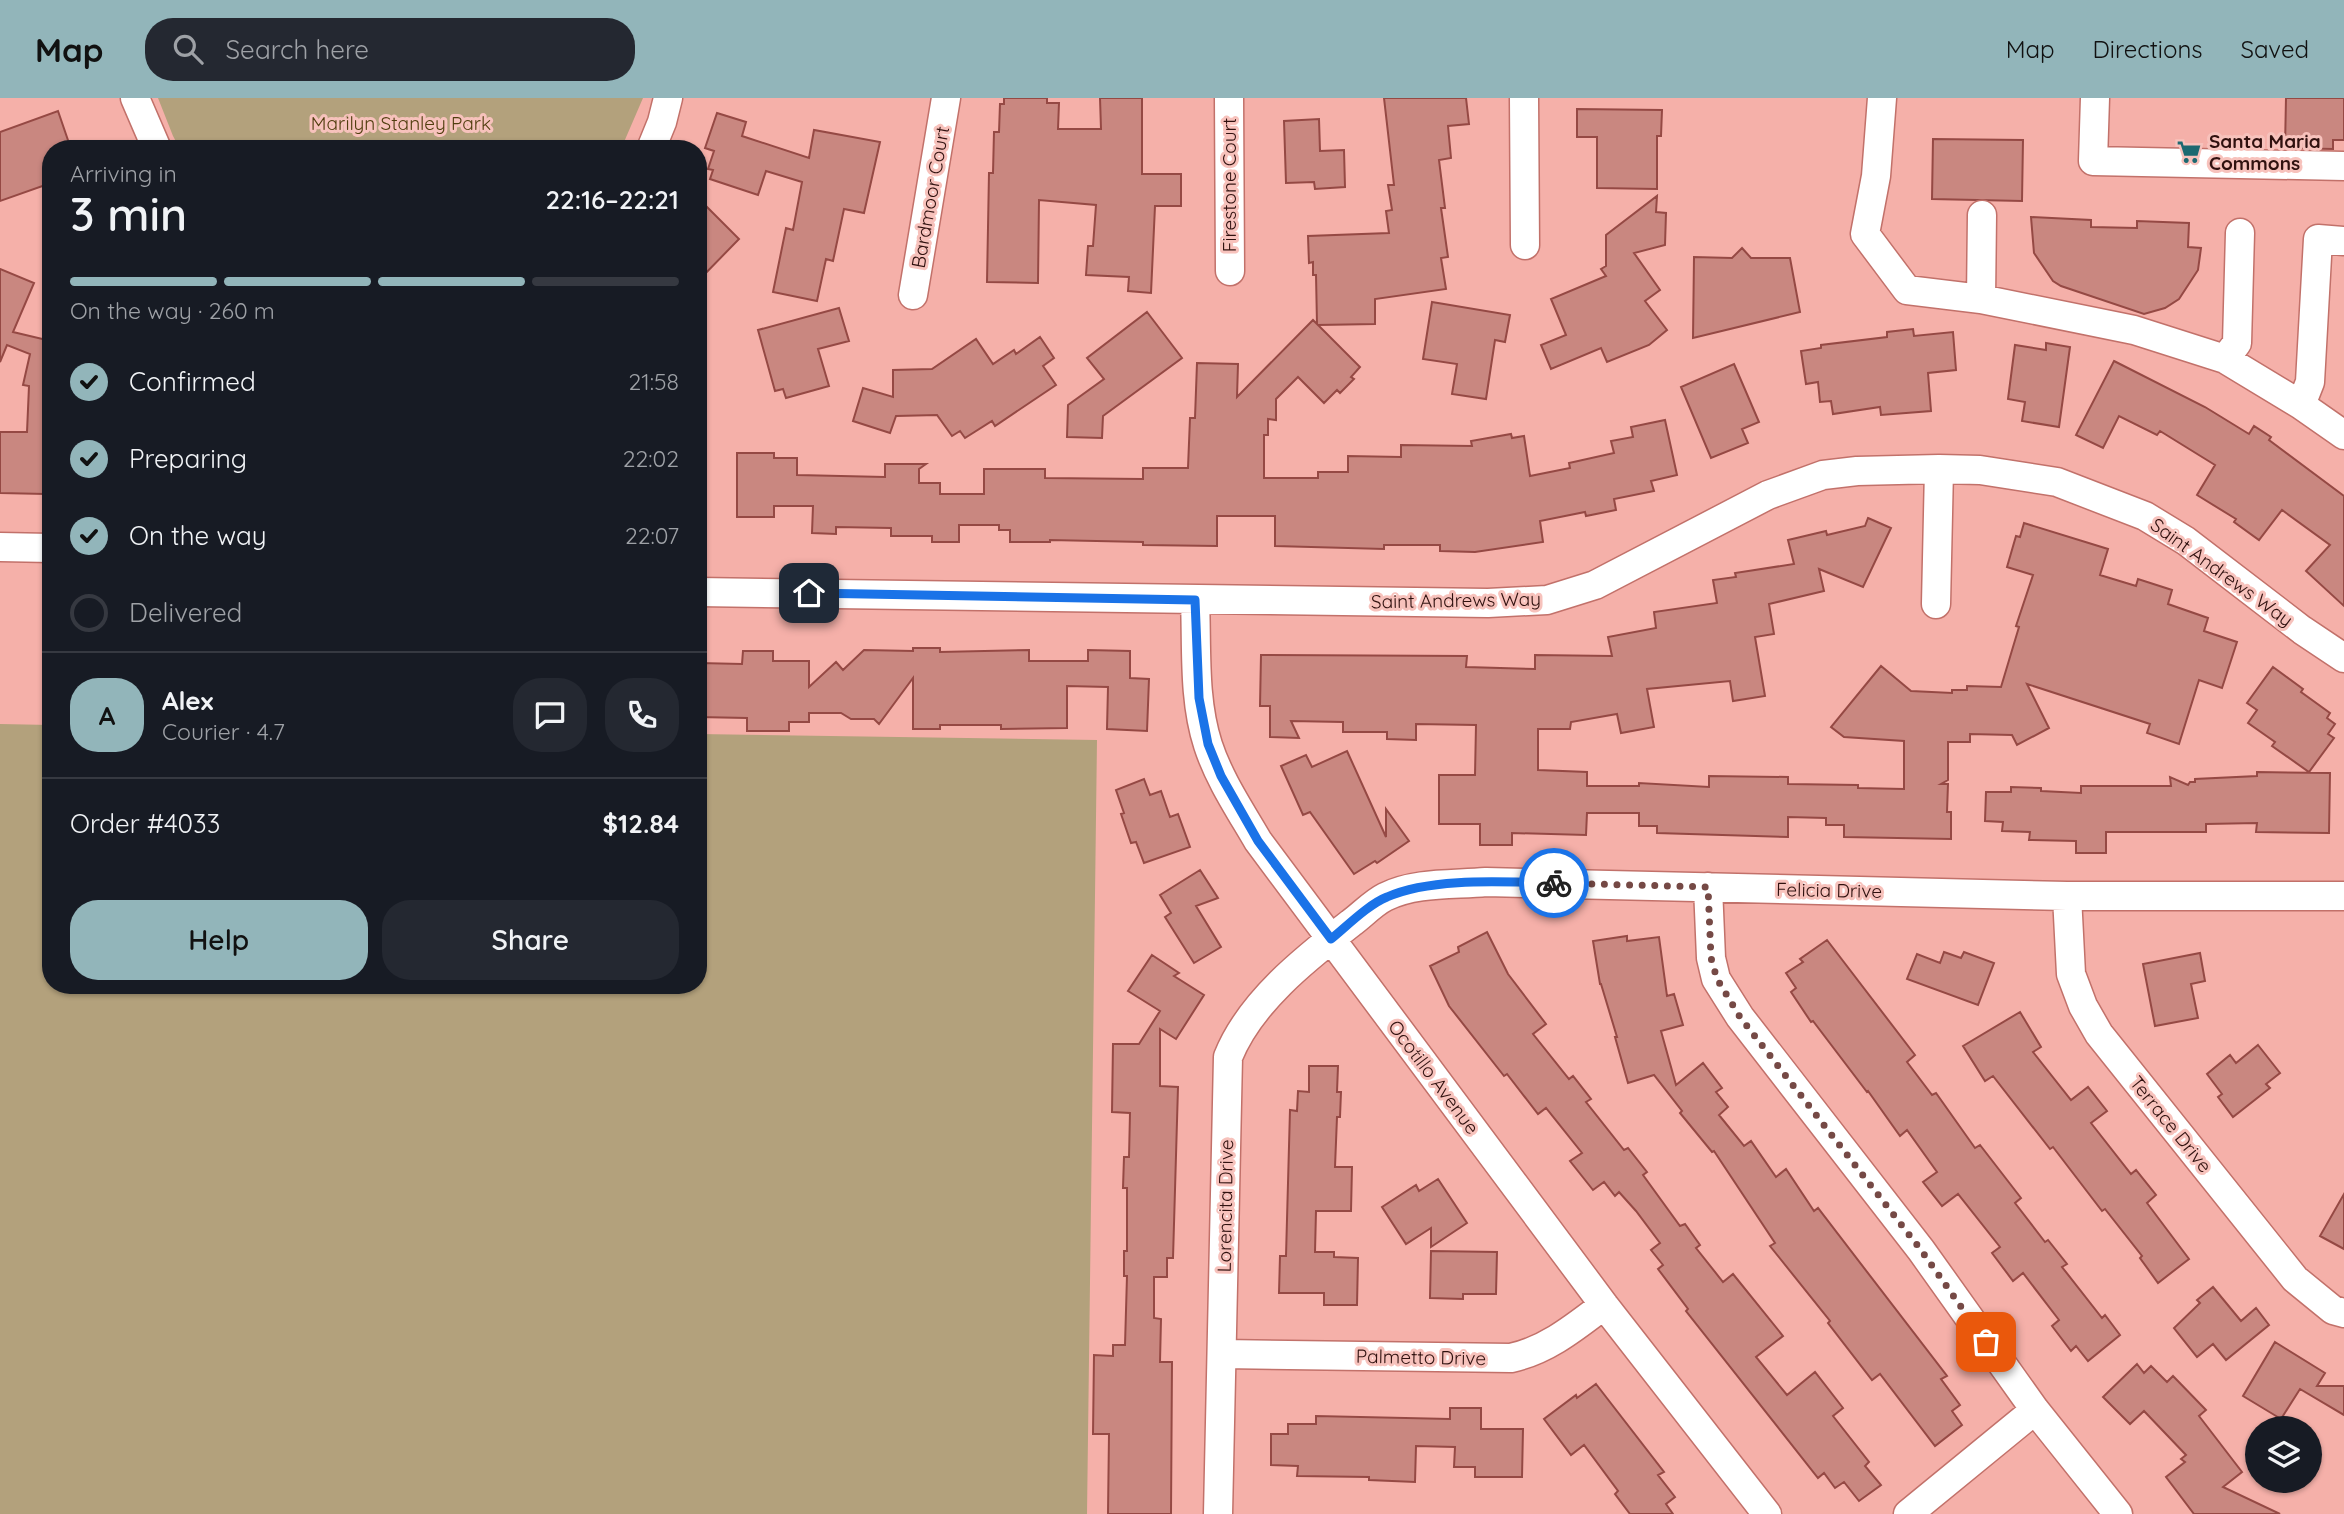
<!DOCTYPE html>
<meta charset="utf-8">
<style>
body{margin:0;font-family:Quicksand,sans-serif;background:#242831;color:#f1f3f6;height:100vh;display:flex;flex-direction:column;font-size:26px;white-space:nowrap}
*{box-sizing:border-box;margin:0}
p{font-size:23px;color:#9ea1a6}
.icon{flex:none;width:38px;height:38px;fill:none;stroke:currentColor;stroke-width:2;stroke-linecap:round;stroke-linejoin:round}
.map{position:relative;flex:1;overflow:hidden}
.drawer{position:absolute;left:42px;top:42px;width:665px;height:854px;display:flex;flex-direction:column;background:#171b24;border-radius:28px;box-shadow:0 2px 5px #0004}
.drawer>*{flex:none}
.buttons{position:absolute;left:2245px;top:1318px;display:grid;gap:14px}
.buttons a{display:grid;place-items:center;width:77px;height:77px;border-radius:50%;background:#171b24;box-shadow:0 2px 5px #0004;font-size:35px}
.pin{position:absolute;display:grid;place-items:center;width:60px;height:60px;color:#fff;margin:-30px;border-radius:14px;box-shadow:0 4px 10px #0006}
.courier{position:absolute;display:grid;place-items:center;width:70px;height:70px;margin:-35px;border:5px solid #1a73e8;border-radius:50%;background:#fff;color:#222;box-shadow:0 2px 9px #0007}
.overview em{font-style:normal;font-weight:600}
.overview div{display:flex;flex-direction:column-reverse}
.overview{display:flex;align-items:center;justify-content:space-between;height:119px;padding:0 28px}
h1{font-size:46px;font-weight:600;line-height:52px}
.bar{display:grid;grid-template-columns:repeat(4,1fr);gap:10px 7px;align-content:center;height:84px;padding:0 28px}
.bar i{height:9px;border-radius:5px;background:#363941}
.bar .on{background:#92b5ba}
.bar p{grid-column:span 4}
.line{display:flex;align-items:center;gap:18px;padding:0 28px;border-top:2px solid #363941}
.line div{flex:1}
.round{display:grid;place-items:center;flex:none;width:74px;height:74px;border-radius:28px;background:#242831}
ol{padding:0 28px;list-style:none}
li{display:flex;align-items:center;gap:21px;height:77px}
li p{margin-inline-start:auto}
li .icon{padding:7px;border-radius:50%;background:#92b5ba;color:#111;stroke-width:4}
li:last-child{color:#9ea1a6}
li i{width:38px;height:38px;border:4px solid #363941;border-radius:50%}
.button{display:flex;gap:14px;margin-top:auto;padding:14px 28px}
.button a{flex:1;height:80px;border-radius:28px;background:#92b5ba;color:#111;font-size:28px;font-weight:600;line-height:80px;text-align:center}
.button a+a{background:#242831;color:#f1f3f6}
header{display:flex;align-items:center;gap:42px;box-sizing:border-box;height:98px;padding:0 35px;background:#92b5ba;color:#111}
header strong{font-size:33px}
nav{display:flex;gap:38px;margin-inline-start:auto;font-size:24px}
.search{width:490px;height:63px;background:#242831;display:flex;align-items:center;gap:18px;box-sizing:border-box;padding:0 24px;border-radius:28px;color:#9ea1a6;font-size:26px}
.map>svg:first-child{display:block}
.green{fill:#b3a17c}
.building{fill:#c98780;stroke:#954944;stroke-width:2}
.lines{fill:none;stroke-linecap:round;stroke-linejoin:round}
.minor-casing{stroke:#c2716a;stroke-width:31}
.minor{stroke:#fff;stroke-width:28}
.done{stroke:#754945;stroke-width:7;stroke-dasharray:0 12.6}
.route{stroke:#1a73e8;stroke-width:9}
.labels{text-anchor:middle;stroke-width:6;stroke-linejoin:round;paint-order:stroke}
.park-label{font-size:19px;fill:#513e0f;stroke:#f7c2bc}
.poi-label{font-size:19px;font-weight:bold;fill:#30110f;stroke:#f7c2bc;text-anchor:start}
.street-label{font-size:19px;fill:#30110f;stroke:#f7c2bc}
</style>
<header>
<strong>Map</strong>
<div class="search"><svg class="icon" aria-label="search" viewBox="0 0 24 24"><circle cx="10" cy="10" r="6"/><path d="M15 15l6 6"/></svg>Search here</div>
<nav><a>Map</a><a>Directions</a><a>Saved</a></nav>
</header>
<div class="map">
<svg width="2344" height="1416" viewBox="0 0 2344 1416">
<rect width="100%" height="100%" fill="#f5b0a9"/>
<path class="green" d="M158,0H643L621,51H180L173,38Z
M0,626L51,627V887H698V636L1097,642L1087,1416H0Z"/>
<path class="building" d="M1004,0H1047V5H1059L1058,31H1101L1100,0H1142V76H1181V108H1155L1151,195L1128,193L1129,179L1086,177L1088,148H1093L1096,107L1039,102L1038,185L987,184L989,75H993L994,34H999L1000,6H1004Z
M1384,0H1466L1469,26L1448,28L1451,60L1439,62L1445,110H1441L1448,159L1441,160L1446,191L1375,201V226L1318,227L1360,269L1351,279L1354,281L1340,295L1337,292L1324,305L1298,279L1276,301V322L1268,321V337H1264V380H1318V374H1348V358L1401,359V347L1472,348L1471,343L1511,336L1512,340L1524,338L1530,378L1570,370L1569,365L1614,355L1611,343L1633,339L1631,329L1665,322L1677,377L1651,383L1654,393L1614,401L1616,412L1586,418L1585,414L1540,423L1543,444L1475,454L1440,453V447H1384V451L1275,448V418H1217V448L1143,447V444L1050,442V444H1010V432H999V427H959V444H932V438H891V430L836,429V436L812,435L813,408H774V419H737V355H774V360H797V377L885,379V366H926L919,371V385H940V396H984V371H1045V380L1143,381V370H1188L1190,320H1195L1197,265L1238,266L1237,299L1313,222L1317,226L1316,177H1313V164L1309,165L1308,138L1389,135L1386,113L1392,112L1388,87H1394Z
M2286,0H2344V42H2333V51L2285,50Z
M1577,11L1662,12L1661,38H1657V91L1597,90V39H1577Z
M58,13L71,51H51V85L0,103V34Z
M717,15L746,24L742,38L809,60L814,32L880,44L864,115L844,111L833,163L826,161L817,203L773,194L786,130L793,132L802,84L766,73L758,97L710,81L713,72L708,71L714,53L705,50Z
M1319,21L1320,53L1344,52L1345,89L1315,91L1314,84L1286,85L1284,23Z
M1933,41L2023,42L2022,103L1932,101Z
M1657,98L1656,114L1666,115L1665,147L1634,155L1660,192L1645,203L1667,232L1649,247L1607,264L1601,250L1551,271L1541,247L1566,237L1551,201L1606,178L1601,171L1606,168V137Z
M698,100L739,141L698,183Z
M2031,119L2091,122V129L2137,130V123L2189,125L2188,149L2201,150L2198,172L2179,201L2165,210L2144,216L2061,188L2053,183L2034,155Z
M1742,150L1751,160H1790L1800,214L1693,240L1694,159L1732,160Z
M0,171L34,185L13,234L51,243V377H45V396L0,395V334H27L29,288L23,287L30,256L7,247L0,264Z
M1432,204L1510,217L1505,244L1495,242L1486,301L1452,296L1457,266L1423,261Z
M839,210L849,243L818,251L829,288L786,300L783,291L775,293L758,232Z
M1147,214L1182,260L1103,318L1102,340L1067,339L1068,307L1104,281L1087,260Z
M1913,231L1914,238L1953,234L1956,272L1928,275L1931,313L1881,317L1880,309L1833,316L1831,303L1820,304L1818,284L1806,286L1801,253L1821,250V247L1887,239V234Z
M1040,239L1054,260L1043,268L1056,287L995,328L992,323L965,340L960,333L952,338L937,317L896,318L890,335L853,323L863,290L893,299V272L932,271L976,241L993,266L1014,252L1016,256Z
M2046,245L2070,249L2059,329L2022,323L2025,304L2008,301L2015,247L2046,252Z
M2114,263L2205,309L2249,336L2254,328L2271,339L2269,342L2344,398V508L2306,473L2330,447L2282,412L2259,442L2234,424L2236,421L2197,397L2215,367L2160,333L2157,337L2119,318L2103,350L2076,337Z
M1734,266L1759,324L1742,331L1748,345L1711,360L1681,289Z
M1868,420L1891,430L1863,489L1819,471L1824,493L1769,506L1774,536L1755,539L1765,598L1733,603L1730,583L1647,591L1654,629L1621,635L1617,616L1571,624L1570,631H1538V672L1587,674V688H1639V685L1709,689V678L1788,679V686L1858,687V690L1904,691V643L1844,639L1831,629L1881,568L1911,593L1952,595V592H1967V588L2001,589L2019,529L2016,528L2033,477L2007,469L2016,438L2020,439L2024,425L2108,451L2100,477L2136,488L2138,481L2172,492L2168,506L2208,520L2204,533L2237,544L2222,590L2199,582L2179,646L2147,635L2150,626L2027,586L2049,630L2017,647L2012,637L1970,636V644H1948V682L1941,686H1948L1947,714H1951V741L1844,739V727H1826V720L1788,719V739L1657,735V728H1639V715H1587L1586,737L1512,735V747H1480V726H1439V677H1475L1476,627L1416,626V642L1387,641V634H1343V624L1291,623L1299,640L1270,639V608H1260L1261,557L1467,558L1466,569L1535,571V557L1612,558L1608,539L1656,530L1654,514L1717,505L1713,482L1736,479L1735,475L1794,466L1788,442L1826,433L1827,437L1865,428Z
M913,550H940V554L1029,552V563H1088V552L1130,553V580L1149,581L1147,633L1107,631L1108,589L1067,588V630L1001,631V627H940V631H913V580L879,626L874,621H851L841,615H809V624H789V633H747V620L698,619L699,565L742,566L743,553H773V563H809V589L836,564L843,572L864,552L913,553Z
M2273,569L2303,591L2301,594L2330,615L2327,620L2335,626L2328,636L2334,640L2309,674L2272,648L2275,644L2248,625L2257,612L2247,605Z
M1347,653L1386,739V711L1409,743L1377,765L1375,763L1354,776L1310,714L1303,717L1281,668L1306,657L1312,669Z
M2257,674L2330,675L2329,735L2256,734L2257,725L2206,726V734H2106V755H2076V743L2029,742L2030,734L2002,733L2003,724L1985,723L1986,694H2011V689L2041,690V693L2081,695V688H2171L2170,679L2188,687L2190,684H2195V681L2257,678Z
M1144,681L1150,697L1161,693L1170,719L1178,716L1190,749L1144,765L1136,744L1131,745L1121,716L1124,715L1116,692Z
M1200,772L1218,800L1196,808L1221,849L1194,865L1165,819L1171,815L1160,797Z
M1487,834L1508,876L1546,926L1533,936L1569,981L1573,978L1591,1001L1586,1004L1624,1052L1628,1050L1647,1074L1643,1077L1680,1128L1685,1126L1700,1147L1696,1150L1723,1184L1733,1176L1783,1238L1756,1259L1787,1297L1815,1274L1843,1310L1833,1318L1869,1364L1865,1368L1881,1387L1859,1403L1844,1384L1835,1390L1824,1375L1818,1380L1686,1213L1688,1211L1658,1171L1663,1167L1651,1152L1660,1145L1636,1113L1619,1094L1615,1098L1604,1084L1593,1092L1570,1063L1582,1055L1546,1010L1538,1016L1507,976L1504,978L1449,908L1430,868L1459,854L1458,849Z
M1627,838V843L1659,839L1667,898L1674,896L1683,927L1661,933L1676,987L1703,965L1722,990L1716,994L1728,1009L1719,1017L1744,1048L1751,1043L1776,1079L1786,1071L1814,1113L1818,1110L1947,1278L1941,1281L1960,1307L1952,1313L1962,1327L1935,1348L1880,1276L1872,1282L1828,1225L1830,1223L1770,1148L1775,1145L1714,1053L1712,1054L1680,1015L1682,1013L1654,977L1628,985L1615,939H1617L1601,886H1600L1593,843Z
M1827,842L1915,957L1907,964L1932,997L1936,995L1975,1050L1980,1047L2021,1100L2015,1105L2045,1144L2048,1142L2067,1166L2062,1169L2102,1220L2105,1217L2120,1237L2088,1263L2076,1248L2071,1253L2052,1228L2059,1222L2023,1175L2013,1183L1992,1155L2000,1149L1958,1096L1942,1108L1923,1084L1937,1074L1907,1032L1900,1038L1868,993L1867,994L1813,923L1811,924L1791,894L1796,890L1786,875L1803,864L1800,861Z
M1944,854L1961,860L1964,854L1994,865L1978,907L1907,881L1917,856L1940,865Z
M2200,855L2205,883L2191,886L2198,920L2155,928L2143,866Z
M1152,857L1179,875L1174,878L1204,897L1176,941L1160,931V988L1178,989L1173,1160H1167V1179H1154V1220L1161,1221L1160,1264H1172L1171,1416H1108L1109,1336H1093L1094,1257L1113,1258V1247H1125L1127,1178H1124V1153H1127V1090H1123L1124,1059H1129L1130,1015L1112,1014L1113,946H1139L1160,913L1128,893Z
M2020,914L2041,949L2033,954L2071,1002L2088,989L2107,1013L2091,1025L2131,1076L2136,1072L2156,1097L2147,1105L2189,1161L2158,1185L2140,1160L2142,1158L2105,1111L2102,1113L2053,1049L2050,1051L1993,978L1985,983L1963,948Z
M2258,947L2280,975L2266,986L2270,990L2233,1019L2218,999L2222,996L2207,976L2230,957L2236,965Z
M1309,968H1338L1337,994H1341L1340,1019H1337L1335,1069H1352L1351,1113H1316L1315,1154H1334V1159L1358,1160L1357,1207H1324V1195H1279L1280,1158H1286L1290,1012L1297,1013L1298,993L1309,994Z
M1438,1081L1467,1125L1431,1149V1130L1406,1146L1382,1109L1416,1087L1419,1093Z
M2344,1096V1151L2320,1138Z
M1431,1153L1497,1154L1496,1196H1463V1201L1430,1200Z
M2213,1189L2241,1223L2256,1210L2269,1227L2226,1262L2213,1246L2197,1259L2174,1230L2200,1205L2197,1202Z
M2275,1244L2325,1275L2317,1288H2344V1317L2300,1291L2281,1321L2243,1298Z
M2137,1266L2144,1275L2151,1268L2167,1284L2173,1278L2206,1312L2199,1318L2242,1374L2223,1389L2280,1416H2194L2166,1379L2185,1364L2181,1361L2186,1357L2144,1313L2130,1326L2103,1299Z
M1596,1286L1664,1374L1658,1377L1675,1399L1666,1406L1673,1416H1630L1615,1396L1618,1393L1584,1347L1571,1357L1544,1321L1576,1297L1577,1300Z
M1450,1310H1481V1331H1523L1522,1379H1475V1369H1454L1455,1349L1416,1348L1415,1384L1369,1382V1379L1297,1378L1298,1368L1271,1367V1336H1288V1326H1316V1318L1450,1321Z"/>
<g class="lines">
<g class="minor-casing">
<path id="minor" d="M135,0L157,51
M1229,0L1230,173
M1524,0L1525,147
M1882,0L1876,78L1865,136L1907,192L1981,201L2134,232L2225,261L2301,307L2344,337
M2095,0L2093,63L2344,68
M651,51L662,24L668,0
M913,197L946,0
M1981,201L1982,117
M2225,261L2237,245L2240,135
M2301,307L2310,284L2318,141L2344,143
M0,449L51,450
M698,494L1488,505L1547,502L1595,487L1768,397L1823,377L1857,373L1939,371L1980,372L2057,384L2145,418L2186,443L2302,532L2344,560
M1195,502C1197,549 1193,601 1208,647C1219,681 1240,712 1258,743L1604,1207L1767,1416
M1936,506L1939,371
M1708,789L1711,860L1716,881L1740,919L1921,1152L2035,1312L2118,1416
M2067,798L2071,876L2083,908L2099,936L2295,1181L2333,1212L2344,1215
M1223,1256L1511,1260C1547,1252 1575,1229 1604,1207
M1218,1416L1228,959C1250,904 1305,861 1351,825C1362,817 1373,805 1385,799C1415,784 1453,787 1486,784L2067,798H2344
M1908,1416L2035,1312"/>
</g>
<use href="#minor" class="minor"/>
</g>
<g class="lines">
<path class="done" d="M1554,785L1708,789L1711,860L1717,881L1740,919L1921,1152L1986,1244"/>
<path class="route" d="M809,495L1195,502L1199,600L1208,646L1221,678L1258,743L1331,841C1347,828 1369,806 1387,799C1432,779 1504,784 1554,785"/>
</g>
<defs>
<g id="supermarket-bare" transform="scale(1.89)"><path d="M-6-5.5h2.5l.6 2H6L4.5 2H-2.5L-4.4-4H-6ZM-1.5 3.2a1.3 1.3 0 1 0 .1 0ZM3 3.2a1.3 1.3 0 1 0 .1 0Z" fill="#1d6971" stroke="#f7c2bc" stroke-width="2.5" paint-order="stroke"/></g>
</defs>
<g fill-rule="evenodd">
<use href="#supermarket-bare" x="2189" y="54"/>
</g>
<g class="labels">
<g class="park-label">
<text x="401" y="32">Marilyn Stanley Park</text>
</g>
<g class="poi-label">
<text x="2209" y="50">Santa Maria<tspan x="2209" dy="22">Commons</tspan></text>
</g>
<g class="street-label">
<text transform="translate(1229 87) rotate(-90)" y="7">Firestone Court</text>
<text transform="translate(930 99) rotate(-80)" y="7">Bardmoor Court</text>
<text transform="translate(2222 474) rotate(36)" y="7">Saint Andrews Way</text>
<text transform="translate(1456 502) rotate(-1)" y="7">Saint Andrews Way</text>
<text transform="translate(1829 792) rotate(1)" y="7">Felicia Drive</text>
<text transform="translate(1434 979) rotate(53)" y="7">Ocotillo Avenue</text>
<text transform="translate(2171 1026) rotate(51)" y="7">Terrace Drive</text>
<text transform="translate(1225 1108) rotate(-89)" y="7">Lorencita Drive</text>
<text transform="translate(1421 1259) rotate(1)" y="7">Palmetto Drive</text>
</g>
</g>
</svg>
<div class="buttons">
<a><svg class="icon" aria-label="layers" viewBox="0 0 24 24"><path d="M12 4l9 5-9 5-9-5zM3 14l9 5 9-5"/></svg></a>
</div>
<div class="pin" style="left:1986px;top:1244px;background:#ea580c"><svg class="icon" aria-label="bag" viewBox="0 0 24 24"><path d="M5 8h14l-1 12H6zM9 8a3 3 0 0 1 6 0"/></svg></div>
<div class="pin" style="left:809px;top:495px;background:#1f2937"><svg class="icon" aria-label="home" viewBox="0 0 24 24"><path d="M3 11l9-7 9 7M6 9v11h12V9"/></svg></div>
<div class="courier" style="left:1554px;top:785px"><svg class="icon" aria-label="bike" viewBox="0 0 24 24"><circle cx="6" cy="16" r="4"/><circle cx="18" cy="16" r="4"/><path d="M6 16l4-8h5l3 8M10 8l3 8H6M13 5h3"/></svg></div>
<section class="drawer">
<div class="overview"><div><h1>3 min</h1><p>Arriving in</p></div><em>22:16–22:21</em></div>
<div class="bar"><i class="on"></i><i class="on"></i><i class="on"></i><i></i><p>On the way · 260 m</p></div>
<ol>
<li><svg class="icon" aria-label="check" viewBox="0 0 24 24"><path d="M5 12l5 5 9-10"/></svg>Confirmed<p>21:58</p></li>
<li><svg class="icon" aria-label="check" viewBox="0 0 24 24"><path d="M5 12l5 5 9-10"/></svg>Preparing<p>22:02</p></li>
<li><svg class="icon" aria-label="check" viewBox="0 0 24 24"><path d="M5 12l5 5 9-10"/></svg>On the way<p>22:07</p></li>
<li><i></i>Delivered</li>
</ol>
<div class="line" style="height:126px"><b class="round" style="background:#92b5ba;color:#111">A</b><div><b>Alex</b><p>Courier · 4.7</p></div><a class="round"><svg class="icon" aria-label="chat" viewBox="0 0 24 24"><path d="M4 5h16v11H9l-5 4z"/></svg></a><a class="round"><svg class="icon" aria-label="phone" viewBox="0 0 24 24"><path d="M5 4h4l2 5-3 2q2 4 5 5l2-3 5 2v4C11 20 4 13 5 4z"/></svg></a></div>
<div class="line" style="height:91px"><div>Order #4033</div><b>$12.84</b></div>
<div class="button"><a>Help</a><a>Share</a></div>
</section>
</div>
